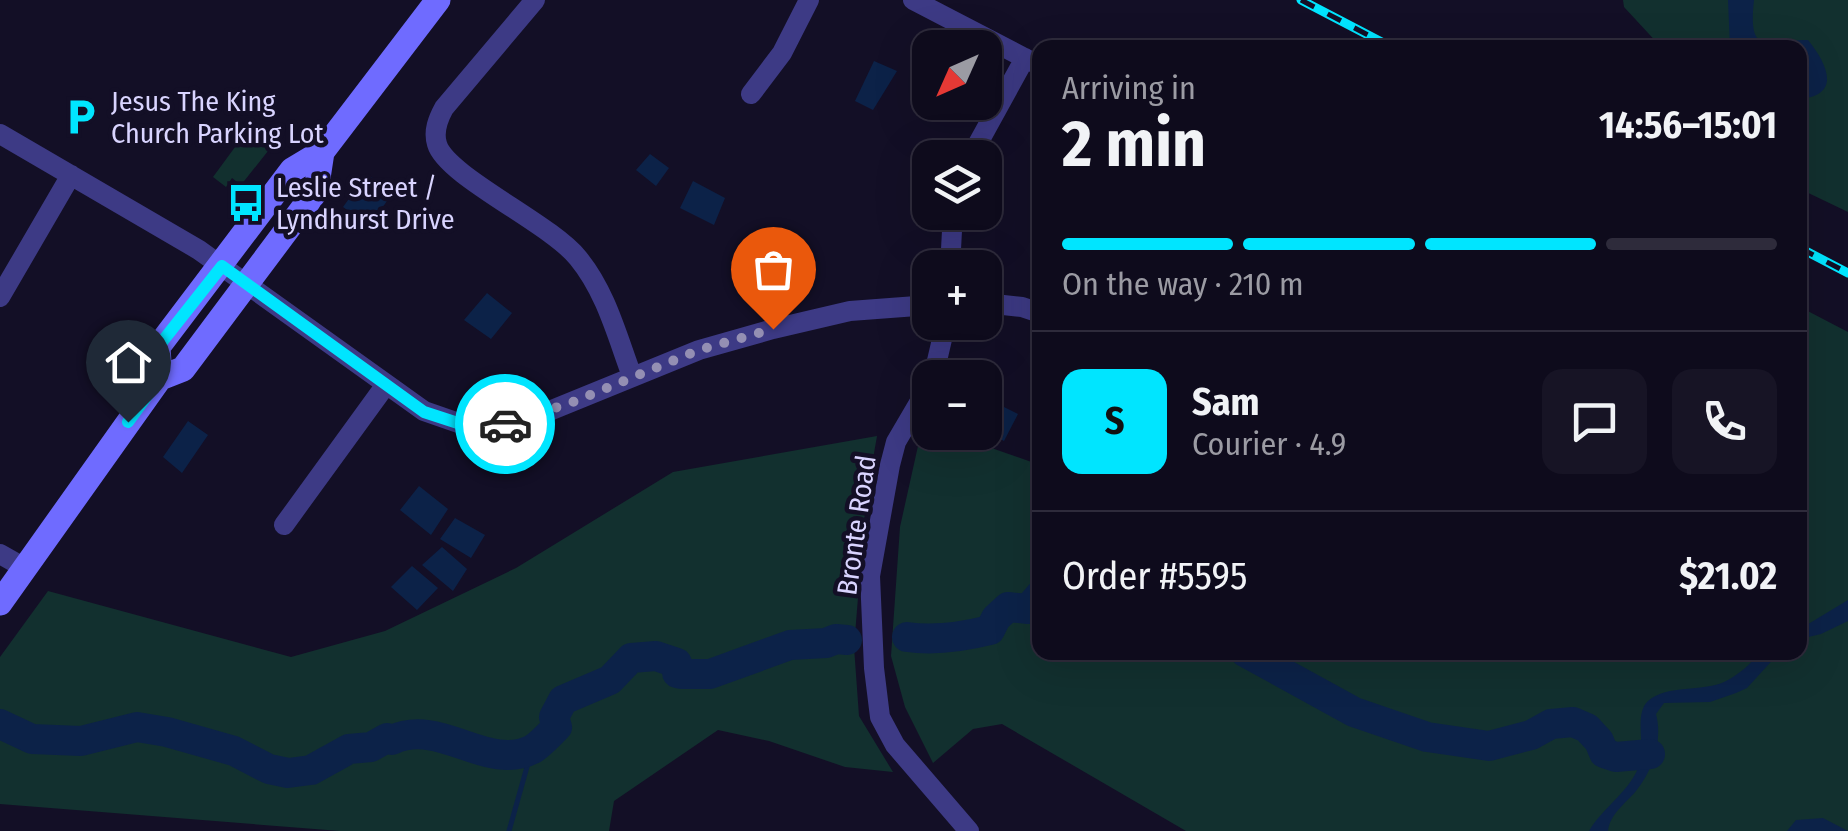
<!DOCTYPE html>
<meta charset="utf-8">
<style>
body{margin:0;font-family:"Fira Sans Condensed",sans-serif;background:#171425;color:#f1f3f6;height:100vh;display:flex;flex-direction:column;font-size:38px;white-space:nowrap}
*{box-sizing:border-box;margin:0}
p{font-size:32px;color:#9b9ba3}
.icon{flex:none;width:55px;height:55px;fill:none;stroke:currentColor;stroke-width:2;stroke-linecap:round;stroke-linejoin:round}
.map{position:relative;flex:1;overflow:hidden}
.side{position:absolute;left:1032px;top:40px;width:775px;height:620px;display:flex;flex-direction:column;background:#0e0b1c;border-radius:20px;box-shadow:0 10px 40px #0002,0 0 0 2px #2e2b3b}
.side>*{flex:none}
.needle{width:65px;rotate:225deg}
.fabs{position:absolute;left:912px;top:30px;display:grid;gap:20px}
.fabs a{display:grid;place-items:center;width:90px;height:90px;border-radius:20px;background:#0e0b1c;box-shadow:0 10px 40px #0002,0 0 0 2px #2e2b3b;font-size:50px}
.pin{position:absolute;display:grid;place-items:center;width:85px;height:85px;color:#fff;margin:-102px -42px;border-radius:50% 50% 50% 0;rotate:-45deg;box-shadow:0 0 10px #0007}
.pin .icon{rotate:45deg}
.courier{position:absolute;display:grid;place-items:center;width:100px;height:100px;margin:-50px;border:8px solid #00e5ff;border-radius:50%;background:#fff;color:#222;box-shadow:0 2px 12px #0007}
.headline em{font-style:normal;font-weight:700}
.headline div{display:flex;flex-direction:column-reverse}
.headline{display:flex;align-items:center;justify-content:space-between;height:170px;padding:0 30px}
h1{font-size:65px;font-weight:700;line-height:75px}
.bar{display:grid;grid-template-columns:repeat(4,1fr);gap:15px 10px;align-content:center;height:120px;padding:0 30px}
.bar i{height:12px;border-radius:8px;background:#2e2b3b}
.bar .current{background:#00e5ff}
.bar p{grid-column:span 4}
.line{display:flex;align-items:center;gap:25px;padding:0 30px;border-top:2px solid #2e2b3b}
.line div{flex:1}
.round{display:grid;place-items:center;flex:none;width:105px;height:105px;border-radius:20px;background:#171425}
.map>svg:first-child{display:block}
.green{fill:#12302f}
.water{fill:#0c2248}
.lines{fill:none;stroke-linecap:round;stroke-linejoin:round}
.stream{stroke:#0c2248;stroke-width:5}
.river{stroke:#0c2248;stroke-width:30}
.street{stroke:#3d3a85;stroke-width:20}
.secondary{stroke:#6f6bff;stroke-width:25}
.rail-casing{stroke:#00e5ff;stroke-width:9}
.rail{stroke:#130f26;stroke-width:5;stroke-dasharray:15;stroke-linecap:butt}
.done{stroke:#948fb3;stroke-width:10;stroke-dasharray:0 18}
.route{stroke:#00e5ff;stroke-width:12}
.labels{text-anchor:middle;stroke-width:9;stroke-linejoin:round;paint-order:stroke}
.poi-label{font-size:28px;fill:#d9d4ff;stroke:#130f26;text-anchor:start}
.street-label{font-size:28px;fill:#d9d4ff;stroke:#130f26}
</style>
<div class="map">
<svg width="1848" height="831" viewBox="0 0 1848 831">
<rect width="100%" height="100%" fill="#130f26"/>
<path class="green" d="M1623,0H1848V212L1800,189V48L1661,47L1624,7Z
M252,124L272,140L268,151L241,185L232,178L226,187L213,177Z
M1800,307L1848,332V831H1186L1002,724L973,729L933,763L905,707L891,656L900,527L918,446L980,444L1040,465V652H1800Z
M877,436L866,499L854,647L859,716L893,772L845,767L769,741L718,730L614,801L609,831H340L0,804V657L48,591L291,657L385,631L516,568L673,472Z"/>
<path class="water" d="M1728,0H1754C1747,61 1771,39 1808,40C1825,61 1844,95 1800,99V48L1730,47Z
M874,61L897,71L873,110L855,101Z
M650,154L669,168L656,186L636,170Z
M367,174L393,192L370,226L343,207Z
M693,181L725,198L714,225L680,208Z
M487,293L512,313L491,339L464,320Z
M1000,405L1018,414L1004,441L987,432Z
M188,421L208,435L182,473L163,457Z
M419,486L448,509L431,535L400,510Z
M455,518L485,535L471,558L440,539Z
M442,547L467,569L453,591L422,565Z
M412,566L438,588L417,610L391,587Z
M1848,600V621L1821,634L1800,639V629Z
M1761,652L1779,653L1747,688L1736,693L1710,702L1664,703L1656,714C1663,740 1653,770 1636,791C1625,804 1610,814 1608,831H1589C1602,808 1634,788 1640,762C1645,745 1634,714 1648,701C1668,684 1702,692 1724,682C1739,675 1750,664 1761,652Z
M1823,818L1848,831H1787L1796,820Z"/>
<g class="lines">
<path class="stream" d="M509,831L532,749"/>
<path class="river" d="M907,637C935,641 962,637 990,630L996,618L1008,607L1028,609L1040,595
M1245,652L1354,712L1427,737L1489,746L1531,735L1551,724L1573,722L1587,728L1599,741L1604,753L1616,757L1650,754
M0,724L32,739L81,741L137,727L167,732L234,751L269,769L288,773L311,770L349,749L371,747L387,738L392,740C441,717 487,773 533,749C541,744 550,734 557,727L554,717L563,700L610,680L631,658L656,656L677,663V673L681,674H710L790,645L826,643L836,639L847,640"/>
<path class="street" d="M535,0L444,108C438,119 433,131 437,144C446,176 550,223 578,258C606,292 617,336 632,376
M913,0L1040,66
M751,94L782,53L809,0
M0,134L199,250L424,411L470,427H492L537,416L699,350L773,329L850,311L930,305
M970,158L1025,58
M950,268L953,212
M0,297L71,175
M985,303L1022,307L1040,313
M933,378L946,322
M930,384L896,442L890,465L870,576L874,668L880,717L895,745L969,831
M284,525L385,386
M0,554L23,567"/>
<path class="secondary" d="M160,378L158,347L292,170L322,152L438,0
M0,603L160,378L183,369L316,191L322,152"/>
<g class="rail-casing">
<path id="rail" d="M1301,0L1393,48
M1800,248L1848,273"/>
</g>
<use href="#rail" class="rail"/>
</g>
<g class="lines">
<path class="done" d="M505,424L573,402L699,350L773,329"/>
<path class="route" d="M128,422L160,378L158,347L222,266L424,412L470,427L505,424"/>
</g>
<defs>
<g id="parking-bare" transform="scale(3)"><path d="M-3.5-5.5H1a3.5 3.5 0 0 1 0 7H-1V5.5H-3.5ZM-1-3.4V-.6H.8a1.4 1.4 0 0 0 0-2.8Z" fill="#00e5ff" stroke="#130f26" stroke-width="2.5" paint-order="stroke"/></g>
<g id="bus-bare" transform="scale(3)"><path d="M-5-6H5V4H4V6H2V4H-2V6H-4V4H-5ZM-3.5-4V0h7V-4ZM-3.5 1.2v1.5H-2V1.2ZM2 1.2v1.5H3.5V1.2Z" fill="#00e5ff" stroke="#130f26" stroke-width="2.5" paint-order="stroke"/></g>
</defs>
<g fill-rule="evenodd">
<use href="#parking-bare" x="81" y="117"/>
<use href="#bus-bare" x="246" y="203"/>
</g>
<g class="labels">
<g class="poi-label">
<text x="111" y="111">Jesus The King<tspan x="111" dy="32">Church Parking Lot</tspan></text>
<text x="276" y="197">Leslie Street /<tspan x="276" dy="32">Lyndhurst Drive</tspan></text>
</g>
<g class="street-label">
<text transform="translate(856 525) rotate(-82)" y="10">Bronte Road</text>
</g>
</g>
</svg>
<div class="fabs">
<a><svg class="needle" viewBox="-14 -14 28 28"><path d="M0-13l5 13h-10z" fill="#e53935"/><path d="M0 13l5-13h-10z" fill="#9b9ba3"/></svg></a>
<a><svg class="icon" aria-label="layers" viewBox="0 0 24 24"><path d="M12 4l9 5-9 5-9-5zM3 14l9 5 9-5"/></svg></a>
<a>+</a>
<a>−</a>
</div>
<div class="pin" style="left:773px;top:329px;background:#ea580c"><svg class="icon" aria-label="bag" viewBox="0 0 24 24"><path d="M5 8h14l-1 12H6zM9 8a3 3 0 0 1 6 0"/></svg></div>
<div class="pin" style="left:128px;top:422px;background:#1f2937"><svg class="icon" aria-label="home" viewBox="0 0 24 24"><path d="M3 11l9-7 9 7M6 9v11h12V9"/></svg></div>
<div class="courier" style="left:505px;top:424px"><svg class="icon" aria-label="car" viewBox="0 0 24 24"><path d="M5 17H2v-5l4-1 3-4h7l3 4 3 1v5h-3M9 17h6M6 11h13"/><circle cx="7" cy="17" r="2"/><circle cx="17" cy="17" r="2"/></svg></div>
<section class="side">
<div class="headline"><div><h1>2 min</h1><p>Arriving in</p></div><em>14:56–15:01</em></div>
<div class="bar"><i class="current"></i><i class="current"></i><i class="current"></i><i></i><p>On the way · 210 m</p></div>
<div class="line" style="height:180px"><b class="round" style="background:#00e5ff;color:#111">S</b><div><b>Sam</b><p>Courier · 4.9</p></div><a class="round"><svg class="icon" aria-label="chat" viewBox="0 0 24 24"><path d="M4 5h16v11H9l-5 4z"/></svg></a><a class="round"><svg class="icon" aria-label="phone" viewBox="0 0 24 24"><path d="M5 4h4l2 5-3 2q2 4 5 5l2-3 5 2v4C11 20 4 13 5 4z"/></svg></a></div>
<div class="line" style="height:130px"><div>Order #5595</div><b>$21.02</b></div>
</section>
</div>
